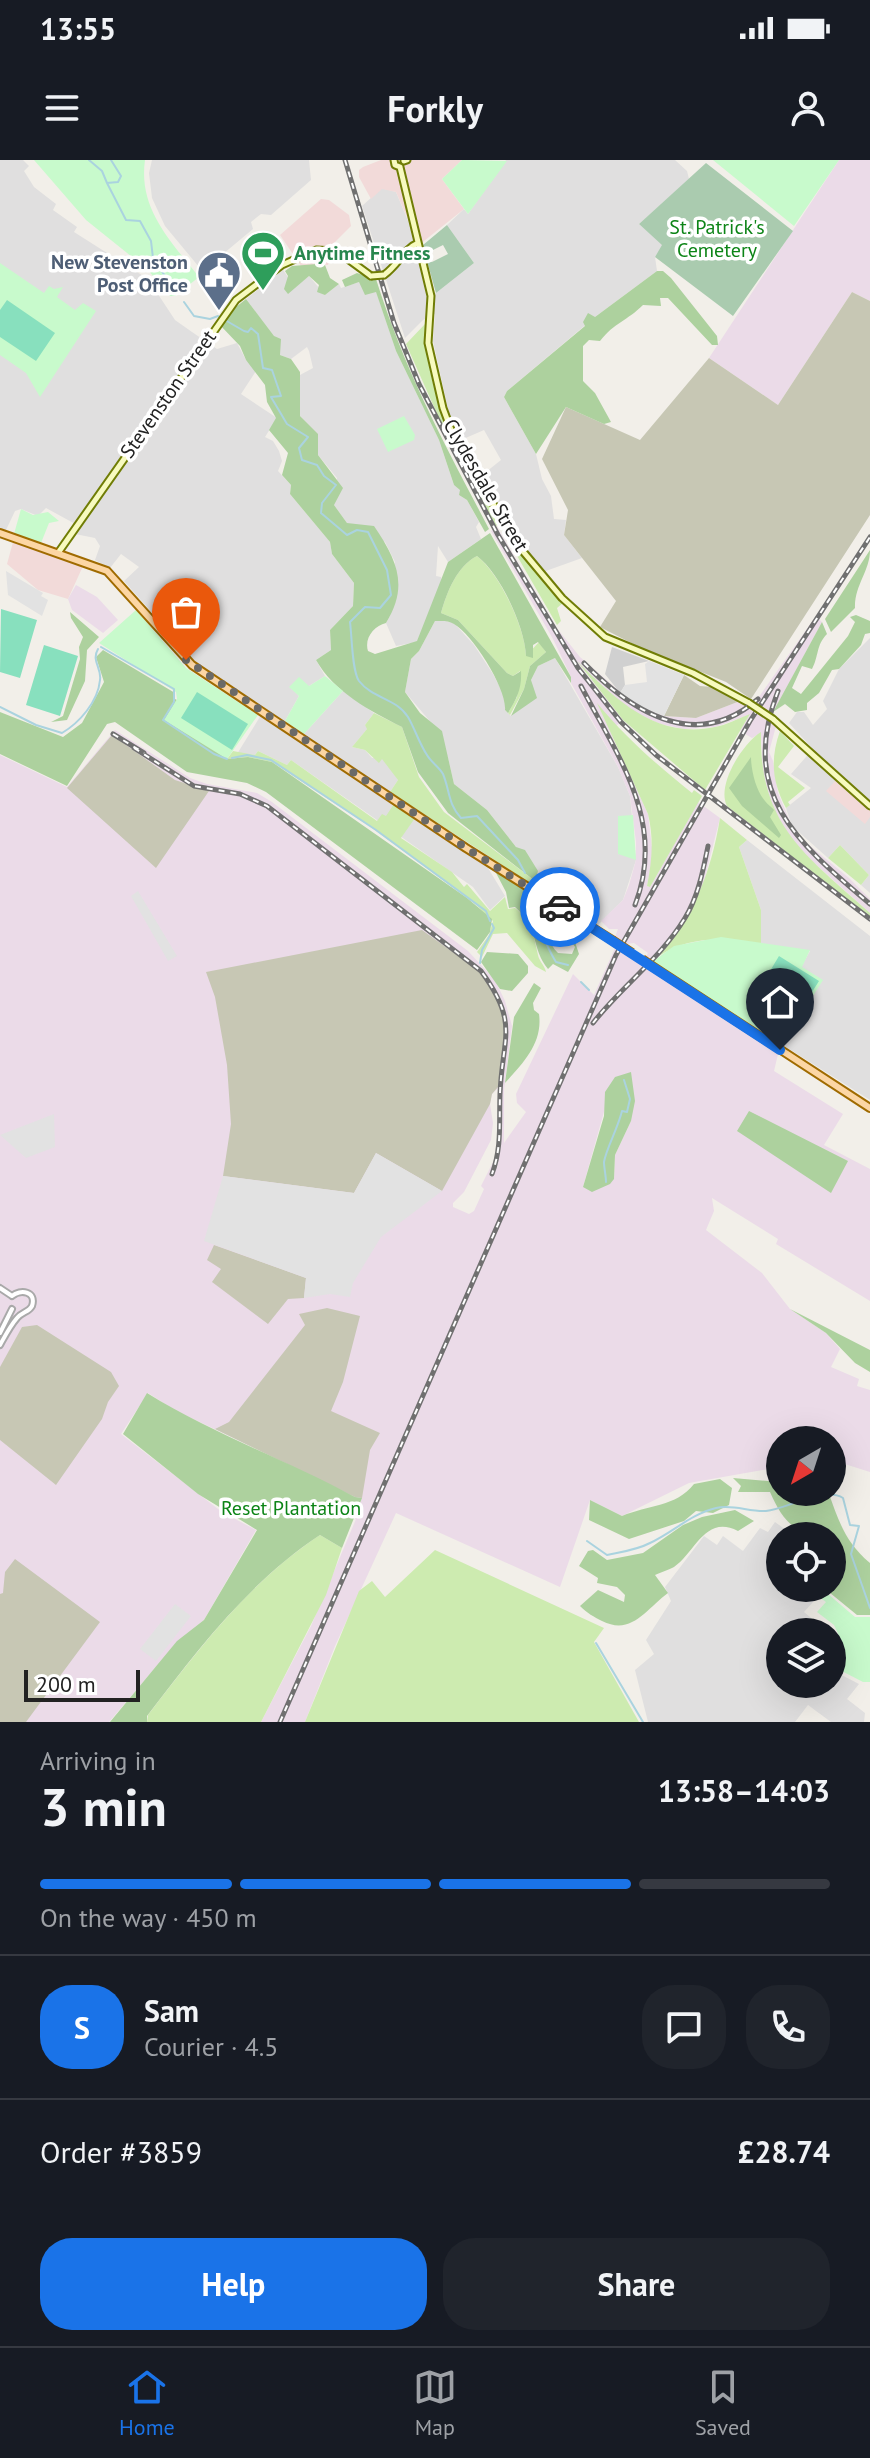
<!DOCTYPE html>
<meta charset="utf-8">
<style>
body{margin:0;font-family:"PT Sans",sans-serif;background:#20242c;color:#f1f3f6;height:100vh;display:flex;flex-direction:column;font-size:30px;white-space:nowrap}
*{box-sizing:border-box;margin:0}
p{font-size:26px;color:#9ea1a6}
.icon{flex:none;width:44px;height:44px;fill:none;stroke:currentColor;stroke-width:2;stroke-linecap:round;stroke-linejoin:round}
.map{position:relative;height:1562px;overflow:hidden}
.side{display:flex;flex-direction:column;background:#171b24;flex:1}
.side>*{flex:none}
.needle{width:52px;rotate:219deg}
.controls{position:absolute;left:766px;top:1266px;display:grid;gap:16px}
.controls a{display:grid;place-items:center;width:80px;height:80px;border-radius:50%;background:#171b24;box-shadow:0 8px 32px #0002;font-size:40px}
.scale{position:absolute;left:24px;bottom:20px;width:116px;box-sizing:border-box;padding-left:8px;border:4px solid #222;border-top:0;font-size:22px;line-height:28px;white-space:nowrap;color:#222;-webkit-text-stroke:6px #fff;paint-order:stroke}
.pin{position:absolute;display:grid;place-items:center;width:68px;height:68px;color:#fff;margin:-82px -34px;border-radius:50% 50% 50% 0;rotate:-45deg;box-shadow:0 0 8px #0007}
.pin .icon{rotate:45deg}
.courier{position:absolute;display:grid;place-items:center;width:80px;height:80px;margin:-40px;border:6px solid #1a73e8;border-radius:50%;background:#fff;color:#222;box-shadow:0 2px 10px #0007}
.headline em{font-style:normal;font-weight:700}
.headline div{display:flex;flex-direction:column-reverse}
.headline{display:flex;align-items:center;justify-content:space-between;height:136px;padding:0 40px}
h1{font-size:52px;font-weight:700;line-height:60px}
.bar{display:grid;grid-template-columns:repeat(4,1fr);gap:12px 8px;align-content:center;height:96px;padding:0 40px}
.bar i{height:10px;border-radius:6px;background:#363941}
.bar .active{background:#1a73e8}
.bar p{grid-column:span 4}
.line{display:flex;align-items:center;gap:20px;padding:0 40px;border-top:2px solid #363941}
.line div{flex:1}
.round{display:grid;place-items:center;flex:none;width:84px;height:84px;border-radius:32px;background:#20242c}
.primary-button{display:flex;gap:16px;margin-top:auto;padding:16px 40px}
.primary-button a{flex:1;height:92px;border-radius:32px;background:#1a73e8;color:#fff;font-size:32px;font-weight:700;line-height:92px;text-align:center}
.primary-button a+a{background:#20242c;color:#f1f3f6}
.status{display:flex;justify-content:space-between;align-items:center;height:56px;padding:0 40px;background:#171b24;direction:ltr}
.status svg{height:22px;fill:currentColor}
header{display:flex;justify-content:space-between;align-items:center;height:104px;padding:0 40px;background:#171b24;font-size:36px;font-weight:700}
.tabs{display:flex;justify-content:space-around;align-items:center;height:112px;border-top:2px solid #363941;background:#171b24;font-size:22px;color:#9ea1a6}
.tabs a{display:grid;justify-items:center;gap:4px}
.tabs .active{color:#1a73e8}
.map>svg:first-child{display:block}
.residential{fill:#e0dfdf}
.commercial{fill:#f2dad9}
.industrial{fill:#ebdbe8;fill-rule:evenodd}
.religious{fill:#d0d0d0}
.construction{fill:#c7c7b4}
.grass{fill:#cdebb0}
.forest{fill:#add19e}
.cemetery{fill:#aacbaf}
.park{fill:#c8facc}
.pitch{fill:#88e0be}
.parking{fill:#e2e2e2}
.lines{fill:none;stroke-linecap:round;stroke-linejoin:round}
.stream{stroke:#aad3df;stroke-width:2}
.tertiary-casing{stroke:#a9a9a9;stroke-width:8}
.secondary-casing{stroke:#707d05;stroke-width:9}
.primary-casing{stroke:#a06b00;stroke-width:10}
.tertiary{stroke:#fff;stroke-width:4}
.secondary{stroke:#f7fabf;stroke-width:5}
.primary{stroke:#fcd6a4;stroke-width:6}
.rail-casing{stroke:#707070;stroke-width:5}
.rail{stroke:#fff;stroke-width:2;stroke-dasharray:6;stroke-linecap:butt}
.secondary-bridge-casing{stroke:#707d05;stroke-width:9;stroke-linecap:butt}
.primary-bridge-casing{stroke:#a06b00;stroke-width:10;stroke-linecap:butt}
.secondary-bridge{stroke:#f7fabf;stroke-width:5}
.primary-bridge{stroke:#fcd6a4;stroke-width:6}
.done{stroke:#6b6a68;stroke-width:8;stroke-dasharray:0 14.4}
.route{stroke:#1a73e8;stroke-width:10}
.labels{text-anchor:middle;stroke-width:7;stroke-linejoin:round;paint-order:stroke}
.park-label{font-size:20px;fill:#0c8416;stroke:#fff}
.leisure-label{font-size:20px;font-weight:bold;fill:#27864d;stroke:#fff;text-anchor:start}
.service-label{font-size:20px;font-weight:bold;fill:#4e5e75;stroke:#fff;text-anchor:end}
.street-label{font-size:20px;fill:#222;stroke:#fff}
</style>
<div class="status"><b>13:55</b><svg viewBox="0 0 49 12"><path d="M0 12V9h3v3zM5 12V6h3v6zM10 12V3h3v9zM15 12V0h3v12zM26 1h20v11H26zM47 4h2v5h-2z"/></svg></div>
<header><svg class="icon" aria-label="menu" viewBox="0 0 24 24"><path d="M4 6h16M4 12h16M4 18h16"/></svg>Forkly<svg class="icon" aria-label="person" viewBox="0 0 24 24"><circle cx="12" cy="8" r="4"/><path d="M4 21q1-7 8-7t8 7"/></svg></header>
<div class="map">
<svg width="870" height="1562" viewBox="0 0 870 1562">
<rect width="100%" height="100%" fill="#f2efe9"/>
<path class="residential" d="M0,0H23L29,6L24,11L34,27L56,44L53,50L77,67L74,72L148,119L175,160L192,172L217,189L237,183L246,200L254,207L256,211L241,234L277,258L265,277L273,281L279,291L282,301L278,311L291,325L290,334L330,382L332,394L354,423L353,446L330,470L331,490L316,500L325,516L309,526H290L299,536L285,561L211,515L194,500L124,421L139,407L121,394L110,408L95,400L100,386L95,378L75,374L79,366L46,348L38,356L21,349L15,351L6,370L0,368Z
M152,0H309L311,20L271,55L261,54L251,62L253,69L205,109L199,107L165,66L152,38L149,13Z
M506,0H675L687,11L689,19L639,64L663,85L655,97L657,111L595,157L507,231L504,237L536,294L542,319L551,336L554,359L566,360L564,375L582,398L543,412L517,378L481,316L501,300L484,270L461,280L450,258L433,181L435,154L423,160L405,178L362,46L382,28L396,32L421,92L429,133H436L474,103L447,65L464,49L468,54Z
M283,110L295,127L309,116L325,135L339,124L341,128L359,122L376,131L396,191L439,280L454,325L461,330L459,335L467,340L479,362L476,367L481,379L448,402L438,386L436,416L441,417L442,423L417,482L396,486L386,463L390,456L395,402L385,382L347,363L334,345L337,318L318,295L307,264L300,256V215L313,208L309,191L307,187L291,199L280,195L274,177L246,139Z
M443,460L454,463L474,485L493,514L506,539L505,550L511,556L532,529L531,520L538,506L555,498L618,607L630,636L636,700L623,740L594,769L531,728L538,715L487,650L454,624L448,598L434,566L405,532L411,499L419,491L435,461Z
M870,478V733L861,725L869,715L840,685L828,698L792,666L786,648L811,628L791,614L813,589L789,563L797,552H804L813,565L827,549L823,541L839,509Z
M343,531L374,553L365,565L368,568L352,587L365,590L372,598H382L389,604L398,620L390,632L304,574Z
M261,555L488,708L505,736L490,750L473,727L291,600L287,605L258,591L255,595L237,594Z
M747,680L870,776V940L761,871L781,839L802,852L801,807L810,791L761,785V750L739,687Z
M775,1362L794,1376H780V1428H815L821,1433L804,1452L828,1472H780V1524H832V1510L859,1524L847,1539L865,1553L864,1562H831L808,1545L795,1562H648L635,1510L654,1494L646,1480L671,1441L665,1427L704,1376L717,1385L723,1376L743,1391L760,1368L768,1372Z"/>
<path class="commercial" d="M381,0H462L442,19L464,49L419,85L396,32L382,29L371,39L359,17V10L363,7Z
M321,39L329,40L349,55L351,66L334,83L328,105L301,106L280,75Z
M13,382L83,406L68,439L38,430L7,404Z
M836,620L870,648V657L865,664L826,631Z"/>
<path class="industrial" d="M839,0H870V141L852,132L778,245L709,198Z
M497,367L556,467L580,497L634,544L664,556L696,558L740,541L747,546L756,541L816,456L822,462L769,560L776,566L769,592L773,601L778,633L792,666L803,680L849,718L870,739V753L794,685L772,646L763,613L761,573L752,578L740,571L749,555L715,567L684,569L660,564L630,550L581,507L623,560L616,566L599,547L648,654L653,696L647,726L650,727L698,642L720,658L702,729L690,754L674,778L652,802L645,798L648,793L634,783L627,784L624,792L778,894L774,911L843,954L824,985L870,1009V1141L776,1084L778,1079L712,1038L714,1051L706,1070L762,1113L790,1149L826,1173L840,1189L831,1207L859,1219L857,1226L870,1230V1312L832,1300V1280H780V1307L689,1323L622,1356L590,1340L560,1427L396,1353L335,1486L305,1562H261L311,1466L356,1359L287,1303L176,1251L148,1233L121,1274L222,1352L256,1370L204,1460L178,1481L109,1562H0V595L67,627L115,570L190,618L207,624L257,633L272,642L468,791L495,820L505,841L512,866L504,930V983L526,952L517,943L516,934L573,814L594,835L619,779L615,777L618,769H609L601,761L623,740L629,725L636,700V682L630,636L618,607L571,523V517L553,479L491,371ZM498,928V992L481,1026L484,1029L474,1051L469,1054L453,1047V1043L464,1032L491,980L493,963L490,944L492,934ZM607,941L631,961L615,995L614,1019L583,1027Z
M76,425L97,437L118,460L103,473L72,450L68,439Z"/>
<path class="religious" d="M612,487L649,501L623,507L625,525L620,533L605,514Z"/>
<path class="construction" d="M852,132L870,141V355L751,539L726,522L639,487L600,467L616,441L564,375L568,350L542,299L566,247L640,280L709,198L778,245Z
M684,515L700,526L712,527L740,541L696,558L664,556Z
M112,575L175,620L209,631L156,708L67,628Z
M422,770L479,811L499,840L504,856L505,882L498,927L492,934L490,944L442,1031L376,993L354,1033L223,1016L231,964L227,905L215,837L206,812Z
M214,1085L306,1118L304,1138L288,1139L268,1164L212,1122L221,1109L207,1100Z
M327,1148L360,1156L343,1222L331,1251L380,1273L370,1290L362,1338L355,1337L215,1269L229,1262L305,1165L299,1154Z
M37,1165L111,1212L119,1226L108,1242L102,1259L56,1325L0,1280V1207L22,1167Z
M15,1399L100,1462L26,1562H0V1434L3,1433L5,1412Z"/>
<path class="grass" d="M425,164C425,240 464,299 501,362L496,366L447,276L406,184Z
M501,368L563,443L557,448L561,461L557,465Z
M477,396C499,413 525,467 526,496L539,482L546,492L530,506L524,529L510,555L508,553L517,537L520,511L513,516L507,513L458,460L441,453C447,432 457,406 477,396Z
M577,501C615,539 657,580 715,567C727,565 739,558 750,554L705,630L623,560Z
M597,543C625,577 657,605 692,633L694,630L702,636L650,727L647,726C652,701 654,679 648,654Z
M374,553L402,567L419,617L444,652L535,721L533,725L390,632L398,620L382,599L379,603L365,590L352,587L367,569L365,565Z
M780,571L794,586L778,607L805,628L788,642L790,645L786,648C772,622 770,599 780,571Z
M761,572C759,666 807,696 870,753V757L727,646C716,625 743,583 761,572Z
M233,591L255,595L258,591L287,605L291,600L377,661L382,654L386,656L394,644L415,658L401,678L452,712L464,727L467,724L490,751L505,737L508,749L515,748C531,760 534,776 538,795C539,801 545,806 546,812L535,806L507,773L493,774L482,797L477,792L489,775L493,761L475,744L372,668L272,602L248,597L227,599Z
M720,658L747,680L739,687L761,750V785C724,778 692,775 659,796C695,752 711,713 720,658Z
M840,685L869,715L861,725L828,698Z
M320,1375L342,1388L326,1435L261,1562H147L148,1555C199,1489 249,1422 320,1375Z
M435,1390L604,1468L594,1482L639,1562H305L359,1431L372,1421L385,1437Z"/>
<path class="forest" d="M317,104L325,105L330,118L339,124L325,135L317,132L319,125L309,116L288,134L284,129L288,116L285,111L292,106Z
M657,111H663L671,118L717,176L718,185H712L668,138H660L661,146L643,145C627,161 615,162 600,181L589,180L583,186V221L595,233L611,262L604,264L566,247L536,294L504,237L507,231L585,166L583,162L588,153L595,157Z
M357,113L376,119C406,214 444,283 489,369L485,372L467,340L459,335L460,330L454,325L439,280L396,191L376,132L365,135L359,122L345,127L342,120Z
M246,139L274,176L281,179L280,195L291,199L300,212V256L318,274V295L343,328L334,345L347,363L374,366C397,400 409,426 386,463C374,466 364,478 368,491L375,494L417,481L448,402L490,373L571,517V523L555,498L538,506L531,520L537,538L511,556L524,529L530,506L546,492L538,482L533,485V498L526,496C525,467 500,413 477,396C457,406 447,432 441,453L458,460L507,513L513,516L521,511C522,528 517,538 508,553L505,550C507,529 473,475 454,464C448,460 441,461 435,461L419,491L411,499L405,532L420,553L442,571L454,624L487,650L516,687L525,690L538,711L535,721L448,653L418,612L402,567C370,551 334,532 316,500L331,490L330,470L353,446L354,423L332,394L330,382L290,334L291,325L282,315L288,293L269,270L276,258L267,242L265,225L246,200L240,186L220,165L226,155Z
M870,390C870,411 854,426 855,448L831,472L825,459Z
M70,452L99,477L87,490L85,521L67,560L51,562L63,556L80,499L79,487L83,477L71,458Z
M856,455L870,461V473L865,474L861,485L839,509L832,510L819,533L807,543V550L795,552L785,544L773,552L822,462L827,474C816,485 819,496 812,509L802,506L792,528L801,534L848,476L855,462L850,457Z
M103,490L175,533V539L181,542L225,592L227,599L248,597L272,602L467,738L492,759L490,772L477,790L266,632L247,623L187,612L115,562L107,564L67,626L0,594V552L63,577L82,563L104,522L96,497Z
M751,597C751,610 756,631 765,641C768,645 772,647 774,650L770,657L781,675L779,678L742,646L729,628Z
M495,711C521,726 537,734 546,765C550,776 548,783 558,793L572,794L575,787L562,767L570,757L576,760L571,770L579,794L568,812L553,804L548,809C531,788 540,770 515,747L509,748L506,732Z
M487,792L518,794L528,806V813L512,831L500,829L481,802Z
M534,823L541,828L533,843L534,850L539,854C543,883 523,903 505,923L514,857Z
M631,912L635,941L631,961L615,995L614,1019L610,1024L592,1032L583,1027L604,956L605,932L615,917Z
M749,951L848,1001L831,1033L737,971Z
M790,1149L870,1190V1212L855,1203L826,1173Z
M147,1233C213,1274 287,1300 355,1337L362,1338L342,1388L320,1375C249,1422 198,1489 147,1556V1562H110L177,1481L204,1460L257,1370L198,1334L123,1274Z
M733,1318L780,1322V1332L829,1334C839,1362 846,1383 870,1403V1455H857L824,1428H832V1376C797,1376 784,1364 770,1332H738L741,1326Z
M720,1319L732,1328L729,1345L713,1353L696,1351L684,1361L629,1379L589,1360L590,1340L622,1356C648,1345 676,1347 694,1324Z
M735,1350L754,1361L738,1371C705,1354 695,1393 674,1407C669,1410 661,1412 655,1415L668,1433C646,1449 632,1476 602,1461C594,1457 587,1453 580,1446L598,1430L624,1442L625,1435L617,1427L597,1423L598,1418L579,1406L588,1391L593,1390L607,1400L643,1393L683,1365L702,1357Z"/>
<path class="cemetery" d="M706,3L793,71L733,156L655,97L662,85L639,64Z
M447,65L474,103L436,133L427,101L432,102L448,94L443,85L429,92L430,95L426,97L423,85Z"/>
<path class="park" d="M34,0H145C138,49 171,81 199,117L175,136H170L147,109L86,60Z
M462,0L507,1L468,54L442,19Z
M713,0H839L794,66Z
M0,103L44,133L49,126L54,129L63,127L57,137L75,150L83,143L96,151L40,237L26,213L0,195Z
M404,256L415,275L414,280L388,292L377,269Z
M21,349L33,355L48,352L59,361L49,363L41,383L14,374Z
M136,450L186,508L258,555L227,599L164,560L177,539L176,532L99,483Z
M325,516L343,531L304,574L285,561L299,536L289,527L299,517L309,526Z
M633,655L636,700L618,694V656Z
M721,777L810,790L802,807L823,820L802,853L781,839L761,871L652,802L674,786Z
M817,1428H821L855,1457H870V1522H863L832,1506V1498L842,1482L834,1465L817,1452L826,1442L819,1437L822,1432Z"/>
<path class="pitch" d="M7,140L55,173L36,201L0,177V150Z
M1,449L37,460L20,518L0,512Z
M44,485L78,496L60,556L26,545Z
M197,532L248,564L232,590L181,558Z
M779,796L819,821L807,840L788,828L793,818L786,828L767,816Z"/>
<path class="parking" d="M6,411L43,433L41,436L48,440L42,456L8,435Z
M649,501L684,515L664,556L634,544L620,533L625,525L647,522L645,504Z
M138,731L177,796L168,801L131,736Z
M54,954L55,987L26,998L0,975Z
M376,993L442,1031L381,1077L353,1123L350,1137L330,1134L304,1138L306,1118L204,1081L223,1016L354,1033Z
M175,1444L191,1456L156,1501L140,1489Z"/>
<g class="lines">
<path class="stream" d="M89,0L102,11L107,23
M111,0L121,16L118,22L107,23L126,60L140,61L151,81L153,98L173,128
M184,142L194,156L210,159L218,156L244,171L248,172L251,168L258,174L263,208L272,210L281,236L271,237L287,264L308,277L299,288L302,300L317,305L324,316L336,325L322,343L321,353L347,375L357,370L368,372L387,410L391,435L380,448L365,447L350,462C352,477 352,511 359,521C373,539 396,538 408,557C415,569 419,583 427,595C431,602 439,607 443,614C450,631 448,644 461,658L477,656L518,700L525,713
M101,487L174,529V542L163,560L214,594L227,599
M0,547L36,565L62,573C79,563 98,542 100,520C102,508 91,501 98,489
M232,598L247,595L271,600L376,670L486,751L490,761
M526,733C536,755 543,782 556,802L568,805
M480,803L482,790L494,768L492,764
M581,822L589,830
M606,1022C606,1016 604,1008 604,1002C606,989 618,968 622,951L627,952L630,939L624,920
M587,1381L607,1395C621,1392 637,1390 650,1383C672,1373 691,1354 716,1348C733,1344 749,1352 766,1351C787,1349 824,1326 843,1338L850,1365L859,1366L851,1394L870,1448
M596,1483L643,1562"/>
<g class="tertiary-casing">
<path id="tertiary" d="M0,1128L12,1136
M0,1173L12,1149
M0,1185C5,1176 10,1166 17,1158C22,1152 29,1152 32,1146C37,1131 20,1129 12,1136"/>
</g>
<g class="secondary-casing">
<path id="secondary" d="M394,0L395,5L400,7
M404,1L407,0
M400,7L431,136L428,183L443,248L453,275L516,383L562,438L605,477L693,513L749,543
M384,115C398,105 404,89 418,83
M58,393L236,140L282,105L316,90L337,91L371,116
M773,559L870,646"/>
</g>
<g class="primary-casing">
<path id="primary" d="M0,373L107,411L192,505L466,688L612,780
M652,806L870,948"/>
</g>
<use href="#tertiary" class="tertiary"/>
<use href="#secondary" class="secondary"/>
<use href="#primary" class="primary"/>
<g class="rail-casing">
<path id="rail" d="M345,0L394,163L419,224L498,375L578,508L621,562L656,595L870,759
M584,503C632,552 696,593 758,539
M581,526C618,597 667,662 635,745
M778,531C738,634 798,683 870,744
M113,574L144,593
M134,588L194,626L240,634L267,646L481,811C520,864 502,877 500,934C499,963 502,987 492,1014
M593,863C621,827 661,798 685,758C698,737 703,711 708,686
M280,1562L616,795L750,561L870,377"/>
</g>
<use href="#rail" class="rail"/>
<g class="secondary-bridge-casing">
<path id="secondary-bridge" d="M371,116L384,115
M749,543L773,559"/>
</g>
<g class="primary-bridge-casing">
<path id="primary-bridge" d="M612,780L632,793
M642,799L652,806"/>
</g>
<use href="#secondary-bridge" class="secondary-bridge"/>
<use href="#primary-bridge" class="primary-bridge"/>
</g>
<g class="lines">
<path class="done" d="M186,500L466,688L560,747"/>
<path class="route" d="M560,747L780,890"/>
</g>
<defs>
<g id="stadium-pin" transform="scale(2.3)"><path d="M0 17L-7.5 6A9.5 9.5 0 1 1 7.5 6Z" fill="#2e9e5b" stroke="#fff"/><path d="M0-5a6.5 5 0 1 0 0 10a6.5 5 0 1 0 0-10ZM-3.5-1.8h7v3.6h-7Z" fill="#fff"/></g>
<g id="civic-pin" transform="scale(2.3)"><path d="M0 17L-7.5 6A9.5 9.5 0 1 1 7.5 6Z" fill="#5c6f8a" stroke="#fff"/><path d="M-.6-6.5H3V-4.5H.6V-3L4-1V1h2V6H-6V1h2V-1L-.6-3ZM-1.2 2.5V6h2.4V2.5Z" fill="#fff"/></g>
</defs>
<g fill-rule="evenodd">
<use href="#stadium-pin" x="263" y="93"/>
<use href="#civic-pin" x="219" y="113"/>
</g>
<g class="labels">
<g class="park-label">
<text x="717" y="74">St. Patrick's<tspan x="717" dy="23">Cemetery</tspan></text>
<text x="291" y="1355">Reset Plantation</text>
</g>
<g class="leisure-label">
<text x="294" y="100">Anytime Fitness</text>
</g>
<g class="service-label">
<text x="188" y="109">New Stevenston<tspan x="188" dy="23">Post Office</tspan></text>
</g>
<g class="street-label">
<text transform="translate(168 234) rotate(-55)" y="7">Stevenston Street</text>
<text transform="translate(486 325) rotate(60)" y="7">Clydesdale Street</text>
</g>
</g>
</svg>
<div class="controls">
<a><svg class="needle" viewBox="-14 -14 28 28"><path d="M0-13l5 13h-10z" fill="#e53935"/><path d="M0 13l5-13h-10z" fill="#9ea1a6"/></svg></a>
<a><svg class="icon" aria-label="locate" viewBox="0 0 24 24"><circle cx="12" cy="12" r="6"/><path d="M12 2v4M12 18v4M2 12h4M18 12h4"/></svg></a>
<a><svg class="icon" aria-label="layers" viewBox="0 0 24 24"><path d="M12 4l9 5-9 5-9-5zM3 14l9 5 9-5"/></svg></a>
</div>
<div class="scale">200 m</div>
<div class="pin" style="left:186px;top:500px;background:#ea580c"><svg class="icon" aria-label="bag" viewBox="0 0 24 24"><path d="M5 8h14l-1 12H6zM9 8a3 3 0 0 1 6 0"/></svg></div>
<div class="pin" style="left:780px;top:890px;background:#1f2937"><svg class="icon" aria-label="home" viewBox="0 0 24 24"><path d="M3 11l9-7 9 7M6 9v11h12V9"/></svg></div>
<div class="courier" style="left:560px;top:747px"><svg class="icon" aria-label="car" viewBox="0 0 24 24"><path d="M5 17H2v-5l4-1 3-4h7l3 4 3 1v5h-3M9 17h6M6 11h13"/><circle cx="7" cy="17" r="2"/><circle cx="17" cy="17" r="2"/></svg></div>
</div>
<section class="side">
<div class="headline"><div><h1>3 min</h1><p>Arriving in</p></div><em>13:58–14:03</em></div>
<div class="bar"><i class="active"></i><i class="active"></i><i class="active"></i><i></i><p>On the way · 450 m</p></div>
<div class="line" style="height:144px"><b class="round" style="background:#1a73e8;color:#fff">S</b><div><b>Sam</b><p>Courier · 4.5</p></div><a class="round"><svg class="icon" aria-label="chat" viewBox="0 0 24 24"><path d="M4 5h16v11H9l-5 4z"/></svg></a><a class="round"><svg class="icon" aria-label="phone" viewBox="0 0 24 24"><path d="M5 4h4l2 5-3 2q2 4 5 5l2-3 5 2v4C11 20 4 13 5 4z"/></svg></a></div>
<div class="line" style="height:104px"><div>Order #3859</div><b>£28.74</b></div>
<div class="primary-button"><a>Help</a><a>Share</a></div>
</section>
<nav class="tabs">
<a class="active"><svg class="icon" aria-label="home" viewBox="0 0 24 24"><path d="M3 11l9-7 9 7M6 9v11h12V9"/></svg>Home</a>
<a><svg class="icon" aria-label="map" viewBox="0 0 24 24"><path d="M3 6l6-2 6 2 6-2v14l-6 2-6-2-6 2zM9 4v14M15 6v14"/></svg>Map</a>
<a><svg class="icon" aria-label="saved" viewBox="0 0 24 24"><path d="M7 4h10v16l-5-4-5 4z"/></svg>Saved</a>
</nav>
